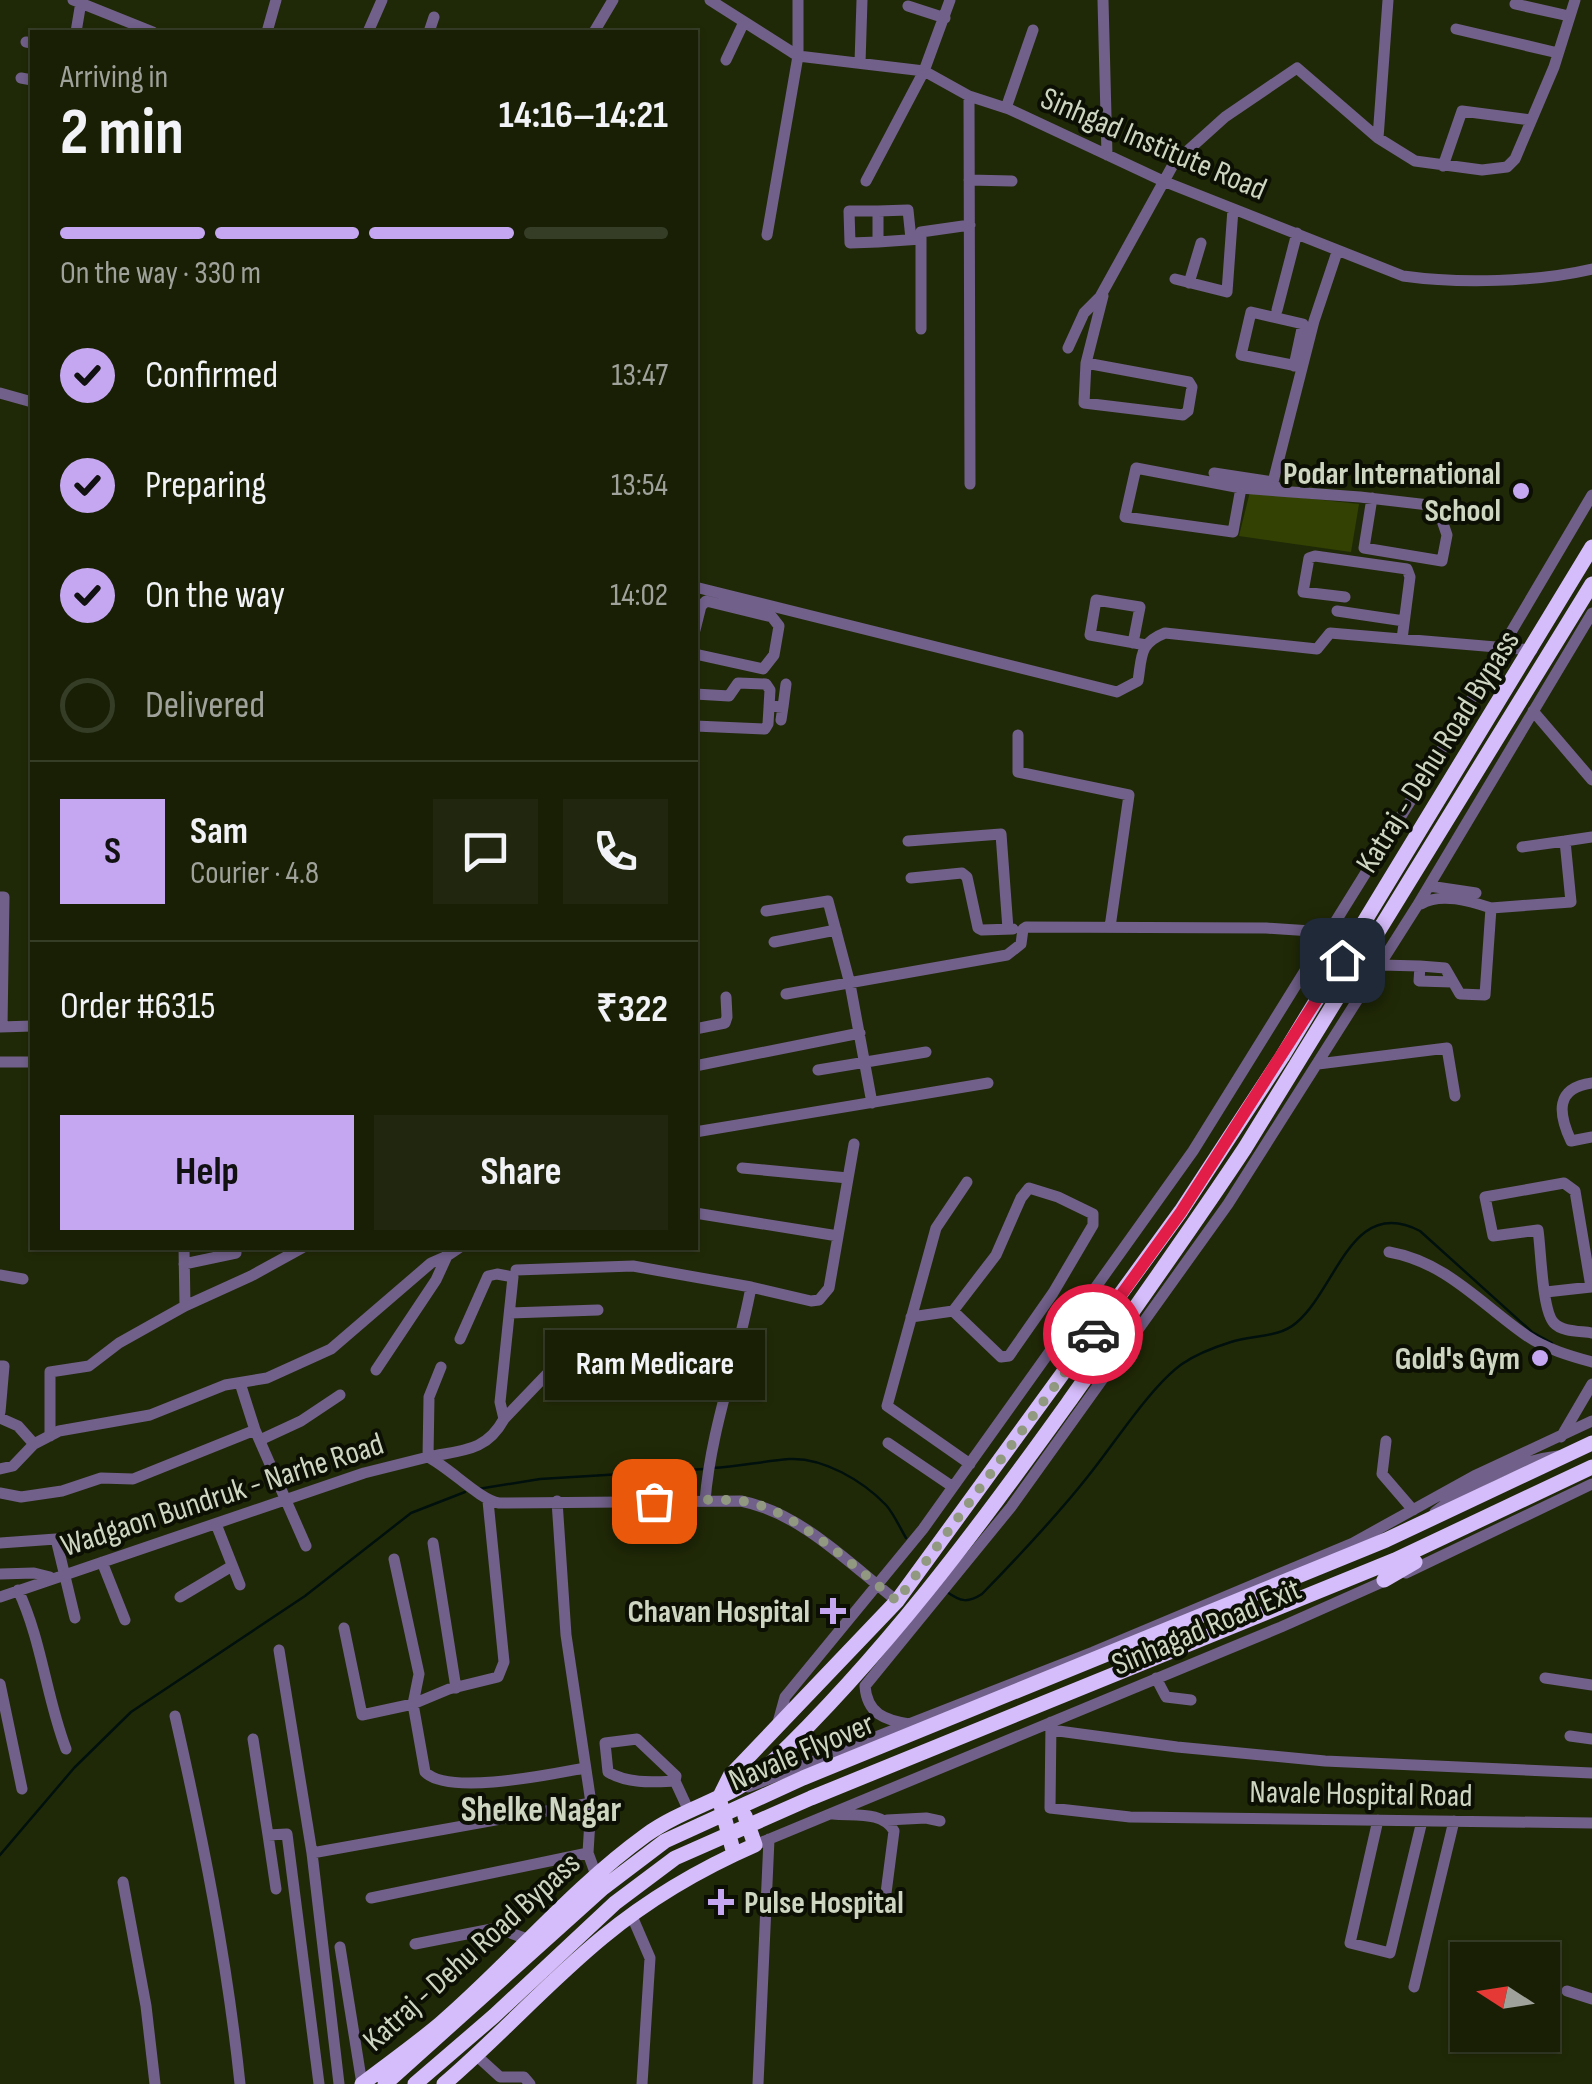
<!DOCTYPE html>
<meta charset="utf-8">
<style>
body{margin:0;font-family:"Sofia Sans Condensed",sans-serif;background:#21270f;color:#f1f3f6;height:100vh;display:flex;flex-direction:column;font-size:38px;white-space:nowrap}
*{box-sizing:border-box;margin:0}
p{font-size:32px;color:#9fa29a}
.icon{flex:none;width:55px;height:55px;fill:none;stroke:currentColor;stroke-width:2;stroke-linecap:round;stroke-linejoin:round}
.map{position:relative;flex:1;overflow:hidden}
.panel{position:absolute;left:30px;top:30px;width:668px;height:1220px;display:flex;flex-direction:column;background:#181f05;border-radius:0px;box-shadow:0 2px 8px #0004,0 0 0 2px #363d27}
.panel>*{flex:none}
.needle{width:65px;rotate:282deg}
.fabs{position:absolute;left:1450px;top:1942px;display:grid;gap:20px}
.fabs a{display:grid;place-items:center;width:110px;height:110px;border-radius:0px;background:#181f05;box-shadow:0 2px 8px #0004,0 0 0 2px #363d27;font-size:50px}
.pin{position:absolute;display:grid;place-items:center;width:85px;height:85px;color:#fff;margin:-42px;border-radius:20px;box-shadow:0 5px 15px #0006}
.courier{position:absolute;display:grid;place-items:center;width:100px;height:100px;margin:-50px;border:8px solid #e11d48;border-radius:50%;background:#fff;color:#222;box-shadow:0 2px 12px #0007}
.bubble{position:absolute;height:70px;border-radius:0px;background:#181f05;box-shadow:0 2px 8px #0004,0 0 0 2px #363d27;font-size:32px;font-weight:700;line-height:70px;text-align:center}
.head em{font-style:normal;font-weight:700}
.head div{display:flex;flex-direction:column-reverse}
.head{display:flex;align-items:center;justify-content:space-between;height:170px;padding:0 30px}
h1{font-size:65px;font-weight:700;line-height:75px}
.bar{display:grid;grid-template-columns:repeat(4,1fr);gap:15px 10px;align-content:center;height:120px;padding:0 30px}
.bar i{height:12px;border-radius:8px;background:#363d27}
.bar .on{background:#c5a7f1}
.bar p{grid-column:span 4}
.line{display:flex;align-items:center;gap:25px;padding:0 30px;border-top:2px solid #363d27}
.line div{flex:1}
.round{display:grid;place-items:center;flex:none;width:105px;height:105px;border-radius:0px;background:#21270f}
ol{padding:0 30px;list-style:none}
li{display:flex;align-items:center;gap:30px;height:110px}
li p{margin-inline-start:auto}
li .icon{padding:10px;border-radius:50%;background:#c5a7f1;color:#111;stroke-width:4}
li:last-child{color:#9fa29a}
li i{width:55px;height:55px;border:5px solid #363d27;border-radius:50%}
.cta{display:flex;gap:20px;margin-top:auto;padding:20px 30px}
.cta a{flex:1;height:115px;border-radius:0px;background:#c5a7f1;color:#111;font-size:40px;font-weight:700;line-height:115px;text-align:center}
.cta a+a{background:#21270f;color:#f1f3f6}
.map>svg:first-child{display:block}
.green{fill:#334203}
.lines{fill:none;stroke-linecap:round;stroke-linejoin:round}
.stream{stroke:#00100d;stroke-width:2.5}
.minor{stroke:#71608a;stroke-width:11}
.highway{stroke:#d5bcfa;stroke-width:15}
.done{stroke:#919980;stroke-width:10;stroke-dasharray:0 18}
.route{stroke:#e11d48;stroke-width:12}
.poi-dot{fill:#c5a7f1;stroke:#0c1004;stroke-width:4}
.labels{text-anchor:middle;stroke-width:8;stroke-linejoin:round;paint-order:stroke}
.street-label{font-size:32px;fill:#ced5c1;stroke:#0c1004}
.poi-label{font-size:32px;font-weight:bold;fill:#ced5c1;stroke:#0c1004;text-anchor:end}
.neighbourhood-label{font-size:35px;font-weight:bold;fill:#ced5c1;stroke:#0c1004}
</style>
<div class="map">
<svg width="1592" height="2084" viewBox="0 0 1592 2084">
<rect width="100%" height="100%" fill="#202907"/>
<path class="green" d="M1250,492L1359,504L1351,552L1239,536Z"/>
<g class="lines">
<path class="stream" d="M712,1468C738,1467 763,1461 789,1459C823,1457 863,1481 886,1505C894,1514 900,1528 906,1538
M478,1489L540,1479L704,1469
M947,1592C961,1602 968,1603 982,1594C1019,1556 1056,1517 1089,1475C1114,1444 1151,1386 1182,1364C1195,1355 1215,1347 1231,1342C1251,1335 1279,1338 1296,1323C1337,1289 1351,1195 1420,1231L1532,1332L1552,1343
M0,1855L74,1768L131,1712L305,1596L411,1513L465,1492"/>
<path class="minor" d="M73,0L153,32
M710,0L798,56L924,71L969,96L1009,109L1163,181L1403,276C1460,284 1536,282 1592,269
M1103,0L1107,155
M1515,4L1569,16
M908,6L945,18
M1456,29L1558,53
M76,32L81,2
M267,32L276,0
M368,32L382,0
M429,32L434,17
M594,32L613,0
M26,42L32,43
M726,60L744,22
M860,63L862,0
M21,78L32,80
M969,96L970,484
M1006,108L1033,30
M1378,138L1388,0
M1443,166L1462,111L1531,120
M969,180L1012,181
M866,181L924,71L950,0
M878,211H849L850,243L878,242
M767,235L798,56V0
M911,239L908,210L878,211V242L921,239
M1175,279L1227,292L1233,209
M1189,283L1201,243
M1277,310L1297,233
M921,329V232L970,225
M1068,348L1084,313L1100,297L1174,163L1225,117L1297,68L1378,138L1415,161L1482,170L1507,167L1515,159L1554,67L1575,0
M1086,363L1084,403L1183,415L1188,411L1192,387L1189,382L1086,363L1103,296
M1294,366L1303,324L1251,312L1241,355L1302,367
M0,393L32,402
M1214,473L1273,482
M1273,482L1278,491L1360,497L1437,506L1447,535L1442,561L1364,548L1372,498
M1273,482L1314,321L1337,252
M1241,488L1233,532L1125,517L1136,468L1241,488L1278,491
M695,587L1117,692L1138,681C1142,656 1139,643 1165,633L1317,649L1330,633L1532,650
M1345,597L1303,592L1309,558L1315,556L1407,569L1410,577L1402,639
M1337,611L1404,621
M695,630L701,606L706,601L772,617L779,626L774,655L763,669L695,654
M1133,643L1140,607L1096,600L1090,635L1146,645
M695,694L729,696L738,683L766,684L770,690L768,724L765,729L695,726
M769,706L783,707L781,720
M783,707L786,684
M1533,711L1592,780
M1018,735V772L1129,795L1110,927
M908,841L1001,834L1008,929
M1565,841L1592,837
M911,878L962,873L967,877L978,928L982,930L1013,929
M1429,886L1476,893
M0,897H4L2,1027
M1491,908L1571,902L1565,841L1522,847
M766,911L828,901L850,984L872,1103
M774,942L836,930
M1380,965L1420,966L1419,981L1452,982
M1420,966L1445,968L1460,994L1485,995L1491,908C1470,901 1441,892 1421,904
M786,994L1007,955L1021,944L1023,929L1026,927L1266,928L1357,934
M0,1027L32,1026
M695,1029L725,1023L727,1017L726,997
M0,1062H32
M1318,1064L1447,1048L1455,1096
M695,1066L860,1033
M818,1070L926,1052
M1592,1083C1555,1088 1558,1113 1571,1141L1592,1137
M695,1132L988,1083
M742,1168L848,1178
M967,1182L936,1228L887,1406L970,1464
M695,1213L838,1236
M184,1248L185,1306
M1389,1252C1446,1262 1481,1304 1527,1336C1546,1349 1570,1356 1592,1362
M184,1264L236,1253
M516,1270L633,1266L751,1287L811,1301L819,1300L829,1288L854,1144
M0,1275L23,1279
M1546,1292L1591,1287L1575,1191L1564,1183L1485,1197L1493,1236L1538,1230C1541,1249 1542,1311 1554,1323C1562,1332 1581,1331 1592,1333
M510,1313L598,1310
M911,1317L953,1311L996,1255L1021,1198L1029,1188L1058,1197L1093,1214V1225L1053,1293L1009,1356L1001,1357L953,1311
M0,1366H4L0,1412
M441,1367L429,1397L428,1457C462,1450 486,1452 504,1419L500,1402L513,1277L497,1274L488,1276L460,1339
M376,1370L436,1280L447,1256L459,1248
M656,1373L726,1389
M240,1383L255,1430L306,1546
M0,1418L18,1426L34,1444
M504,1419L548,1373L597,1364
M50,1436V1372L89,1366L119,1343L185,1306L251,1276L302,1248
M1561,1437L1592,1384
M260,1440L301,1421L340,1395
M1386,1441L1382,1474L1413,1510
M888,1443L953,1487
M0,1469L13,1466L34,1444L59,1431L150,1415L225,1385L267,1378L331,1349L431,1263L447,1256L448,1248
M0,1493L21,1497L62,1491L101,1478L133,1479L255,1430
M557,1501L566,1635L591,1803L588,1853L596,1875
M705,1501C711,1427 738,1359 751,1287
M1435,1512C1470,1485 1513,1461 1558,1456
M216,1524L240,1585
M0,1543L56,1539L75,1618
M433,1543L456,1688
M394,1559L419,1674L413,1704L425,1772C448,1796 552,1774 585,1768
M102,1562L125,1620
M1406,1573L1592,1484
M0,1574L34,1573L50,1577
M18,1590C42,1641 46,1697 66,1749
M0,1597L364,1473L428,1457C450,1468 480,1500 499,1503L741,1501C801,1513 850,1564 897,1601
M180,1597L232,1566
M344,1628L362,1715L413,1704L449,1689L498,1677L504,1662L488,1501
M279,1650L312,1853L339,2084
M1156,1678L1166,1697L1191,1700
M1545,1678L1592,1685
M0,1684L22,1789
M175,1716C203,1839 227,1959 240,2084
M1051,1722L1050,1808L1130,1817L1592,1823
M909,1724C885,1720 867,1714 865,1686L1011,1507L1228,1204L1417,906L1592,613
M777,1726L785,1697L923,1529L1193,1151L1429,771L1592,495
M1051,1730L1177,1747L1325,1761L1592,1773
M1570,1736L1592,1739
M253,1739L268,1835L287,1834L319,2084
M675,1781C653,1782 628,1784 608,1772L605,1743L637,1739L676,1776L675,1781L688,1809
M748,1787L1093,1652L1353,1543L1474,1476L1592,1421
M833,1814C855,1816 883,1811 894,1831L886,1893
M887,1820L926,1818L940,1821
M1378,1820L1350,1943L1390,1953L1422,1821
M268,1835L276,1889
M755,1845L1281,1627L1389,1579
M312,1853L591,1803
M123,1882L146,2006L155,2084
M371,1898L588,1853
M631,1914L650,1958L642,2084
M415,1944L497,1928L527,1939
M340,1947L362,2084
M1414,1987L1454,1821
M1567,1991L1592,1999
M477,2056L500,2077H524L530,2084
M758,2084L769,1839"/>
<path class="highway" d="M1384,1580L1415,1562
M734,1854L719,1798L730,1776L897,1601L1181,1211L1282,1057L1592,547
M362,2084C388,2064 415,2045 440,2024C511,1963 570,1890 646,1835C686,1806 734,1799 770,1764C883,1656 977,1530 1068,1403C1128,1318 1188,1234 1245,1148L1592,584
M385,2084L603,1888L665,1841L803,1778L1386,1540L1592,1443
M415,2084L494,2016L615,1903L675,1858L811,1798L1395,1560L1592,1467
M444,2084C499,2037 547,1983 603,1937C649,1899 700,1869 755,1845L745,1816"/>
</g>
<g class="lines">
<path class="done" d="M654,1501C682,1501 712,1498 740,1501C788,1504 858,1570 897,1601L1093,1334"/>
<path class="route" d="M1093,1334L1181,1212L1342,960"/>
</g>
<g class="poi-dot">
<circle cx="1521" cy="491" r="10"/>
<circle cx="1540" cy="1358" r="10"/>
<path d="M828 1596h10v10h10v10h-10v10h-10v-10h-10v-10h10z"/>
<path d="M716 1887h10v10h10v10h-10v10h-10v-10h-10v-10h10z"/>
</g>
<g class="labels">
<g class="street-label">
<text transform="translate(1154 143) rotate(23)" y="11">Sinhgad Institute Road</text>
<text transform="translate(1437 751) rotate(-58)" y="11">Katraj - Dehu Road Bypass</text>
<text transform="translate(222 1494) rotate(-18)" y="11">Wadgaon Bundruk - Narhe Road</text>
<text transform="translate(1206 1626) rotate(-23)" y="11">Sinhagad Road Exit</text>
<text transform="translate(801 1751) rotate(-23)" y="11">Navale Flyover</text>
<text transform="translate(1361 1793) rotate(1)" y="11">Navale Hospital Road</text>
<text transform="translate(471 1951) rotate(-42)" y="11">Katraj - Dehu Road Bypass</text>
</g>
<g class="poi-label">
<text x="1501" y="484">Podar International<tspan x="1501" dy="37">School</tspan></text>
<text x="1520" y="1369">Gold's Gym</text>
<text x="810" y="1622">Chavan Hospital</text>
<text x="744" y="1913" text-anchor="start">Pulse Hospital</text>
</g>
<g class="neighbourhood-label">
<text x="541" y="1821">Shelke Nagar</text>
</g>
</g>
</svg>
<div class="fabs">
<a><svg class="needle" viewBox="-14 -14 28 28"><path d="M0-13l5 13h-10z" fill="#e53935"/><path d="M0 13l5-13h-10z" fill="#9fa29a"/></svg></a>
</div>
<div class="pin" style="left:654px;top:1501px;background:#ea580c"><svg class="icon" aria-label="bag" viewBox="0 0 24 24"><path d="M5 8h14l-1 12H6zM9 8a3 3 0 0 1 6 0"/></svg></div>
<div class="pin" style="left:1342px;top:960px;background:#1f2937"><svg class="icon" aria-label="home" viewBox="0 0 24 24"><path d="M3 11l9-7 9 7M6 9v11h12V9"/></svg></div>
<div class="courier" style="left:1093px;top:1334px"><svg class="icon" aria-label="car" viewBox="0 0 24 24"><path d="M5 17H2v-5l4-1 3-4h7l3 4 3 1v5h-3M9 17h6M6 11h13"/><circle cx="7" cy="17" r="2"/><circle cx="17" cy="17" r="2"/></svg></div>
<div class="bubble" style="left:545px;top:1330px;width:220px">Ram Medicare</div>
<section class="panel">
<div class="head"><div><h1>2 min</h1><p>Arriving in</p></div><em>14:16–14:21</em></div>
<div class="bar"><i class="on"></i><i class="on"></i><i class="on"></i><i></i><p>On the way · 330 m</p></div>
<ol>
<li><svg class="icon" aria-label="check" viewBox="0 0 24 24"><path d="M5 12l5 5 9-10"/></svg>Confirmed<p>13:47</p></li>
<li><svg class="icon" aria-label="check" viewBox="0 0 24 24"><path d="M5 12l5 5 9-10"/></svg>Preparing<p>13:54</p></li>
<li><svg class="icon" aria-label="check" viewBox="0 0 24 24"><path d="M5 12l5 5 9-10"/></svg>On the way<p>14:02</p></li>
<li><i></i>Delivered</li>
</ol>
<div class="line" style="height:180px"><b class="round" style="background:#c5a7f1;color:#111">S</b><div><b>Sam</b><p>Courier · 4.8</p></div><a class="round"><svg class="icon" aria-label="chat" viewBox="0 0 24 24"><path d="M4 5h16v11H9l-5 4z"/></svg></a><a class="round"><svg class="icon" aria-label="phone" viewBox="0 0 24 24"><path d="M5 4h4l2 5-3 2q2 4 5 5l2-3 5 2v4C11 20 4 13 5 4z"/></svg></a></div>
<div class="line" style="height:130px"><div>Order #6315</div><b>₹322</b></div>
<div class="cta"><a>Help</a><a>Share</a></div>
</section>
</div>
